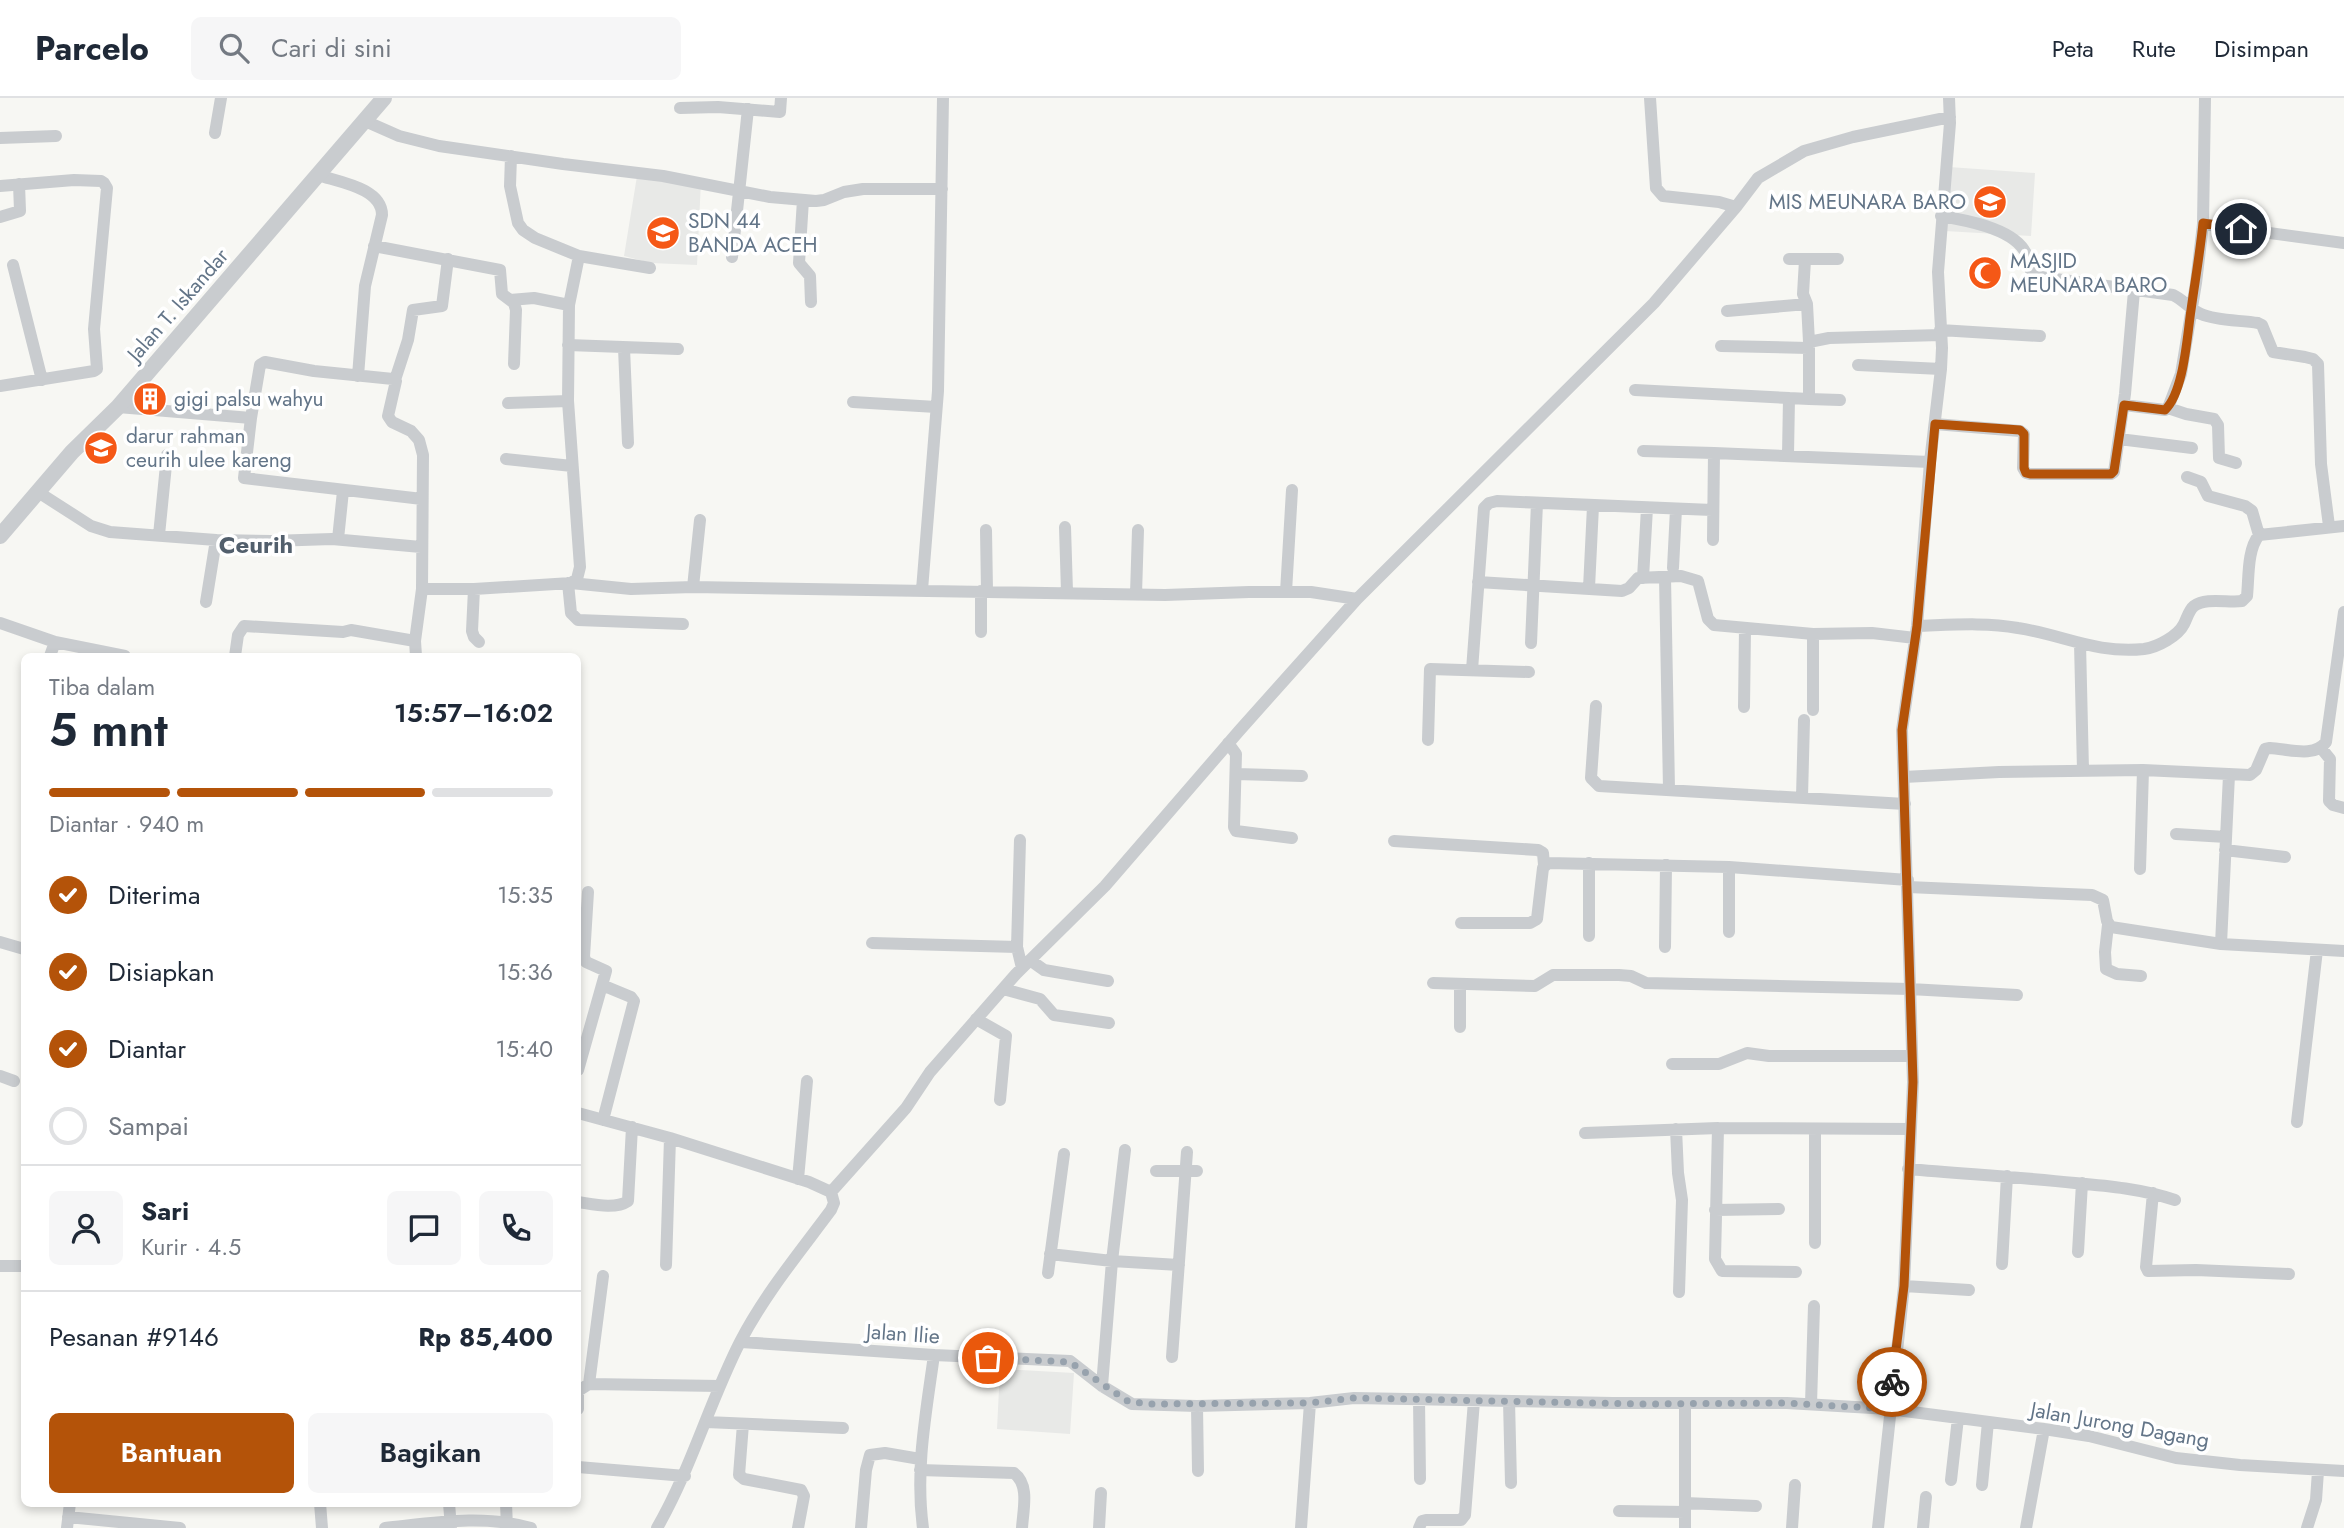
<!DOCTYPE html>
<html lang="id">
<meta charset="utf-8">
<style>
body{margin:0;font-family:Jost,sans-serif;background:#f6f6f7;color:#1f2937;height:100vh;display:flex;flex-direction:column;font-size:26px;white-space:nowrap}
*{box-sizing:border-box;margin:0}
p{font-size:23px;color:#747a83}
.icon{flex:none;width:38px;height:38px;fill:none;stroke:currentColor;stroke-width:2;stroke-linecap:round;stroke-linejoin:round}
.map{position:relative;flex:1;overflow:hidden}
.panel{position:absolute;left:21px;top:555px;width:560px;height:854px;display:flex;flex-direction:column;background:#fff;border-radius:10px;box-shadow:0 4px 10px #0003}
.panel>*{flex:none}
.pin{position:absolute;display:grid;place-items:center;width:60px;height:60px;color:#fff;margin:-30px;border:4px solid #fff;border-radius:50%;box-shadow:0 2px 7px #0007}
.courier{position:absolute;display:grid;place-items:center;width:70px;height:70px;margin:-35px;border:5px solid #b45309;border-radius:50%;background:#fff;color:#222;box-shadow:0 2px 9px #0007}
.overview em{font-style:normal;font-weight:600}
.overview div{display:flex;flex-direction:column-reverse}
.overview{display:flex;align-items:center;justify-content:space-between;height:119px;padding:0 28px}
h1{font-size:46px;font-weight:600;line-height:52px}
.bar{display:grid;grid-template-columns:repeat(4,1fr);gap:10px 7px;align-content:center;height:84px;padding:0 28px}
.bar i{height:9px;border-radius:5px;background:#e0e1e3}
.bar .selected{background:#b45309}
.bar p{grid-column:span 4}
.line{display:flex;align-items:center;gap:18px;padding:0 28px;border-top:2px solid #e0e1e3}
.line div{flex:1}
.round{display:grid;place-items:center;flex:none;width:74px;height:74px;border-radius:10px;background:#f6f6f7}
ol{padding:0 28px;list-style:none}
li{display:flex;align-items:center;gap:21px;height:77px}
li p{margin-inline-start:auto}
li .icon{padding:7px;border-radius:50%;background:#b45309;color:#fff;stroke-width:4}
li:last-child{color:#747a83}
li i{width:38px;height:38px;border:4px solid #e0e1e3;border-radius:50%}
.button{display:flex;gap:14px;margin-top:auto;padding:14px 28px}
.button a{flex:1;height:80px;border-radius:10px;background:#b45309;color:#fff;font-size:28px;font-weight:600;line-height:80px;text-align:center}
.button a+a{background:#f6f6f7;color:#1f2937}
header{display:flex;align-items:center;gap:42px;box-sizing:border-box;height:98px;padding:0 35px;background:#fff;border-bottom:2px solid #e0e1e3}
header strong{font-size:33px}
nav{display:flex;gap:38px;margin-inline-start:auto;font-size:24px}
.search{width:490px;height:63px;background:#f6f6f7;display:flex;align-items:center;gap:18px;box-sizing:border-box;padding:0 24px;border-radius:10px;color:#747a83;font-size:26px}
.map>svg:first-child{display:block}
.built{fill:#e8e9e7}
.lines{fill:none;stroke-linecap:round;stroke-linejoin:round}
.minor{stroke:#c9cccf;stroke-width:12}
.tertiary{stroke:#c9cccf;stroke-width:16}
.done{stroke:#97a2ad;stroke-width:7;stroke-dasharray:0 12.6}
.route{stroke:#b45309;stroke-width:9}
.labels{text-anchor:middle;stroke-width:7;stroke-linejoin:round;paint-order:stroke}
.poi-label{font-size:21px;fill:#637588;stroke:#fff;text-anchor:start}
.street-label{font-size:21px;fill:#637588;stroke:#fff}
.quarter-label{font-size:24px;font-weight:bold;fill:#525f6c;stroke:#fff}
</style>
<header>
<strong>Parcelo</strong>
<div class="search"><svg class="icon" aria-label="search" viewBox="0 0 24 24"><circle cx="10" cy="10" r="6"/><path d="M15 15l6 6"/></svg>Cari di sini</div>
<nav><a>Peta</a><a>Rute</a><a>Disimpan</a></nav>
</header>
<div class="map">
<svg width="2344" height="1430" viewBox="0 0 2344 1430">
<rect width="100%" height="100%" fill="#f7f7f3"/>
<path class="built" d="M1949,69L2035,75L2031,138L1945,133Z
M637,78L701,83L697,167L651,165L624,158Z
M1000,1271L1074,1275L1070,1336L997,1331Z"/>
<g class="lines">
<path class="minor" d="M1650,0L1656,90L1663,98L1719,104L1736,109
M680,10L718,9L780,14L781,0
M365,23L399,38L439,48L563,66L663,78L770,99L816,103L824,102L844,94L863,91H942
M215,35L221,0
M0,40L56,38
M511,58L510,88L518,125L523,132L535,140L579,158L650,170
M318,77C339,84 382,90 382,117L365,188L358,278
M0,88L74,82L101,83L104,85L107,90L94,231L97,271L94,273L0,288
M803,102L799,165L810,178L811,204
M1941,118C1965,122 2010,130 2024,152C2029,158 2029,166 2031,173L2041,179L2173,197C2184,202 2189,211 2201,216C2217,223 2240,222 2258,225L2262,227L2273,254L2305,259L2313,261L2318,266L2321,366L2329,428
M0,119L20,113L19,86
M2203,126L2344,145
M374,148L500,172L502,196L514,205L516,212L514,266
M732,159L748,11
M1789,161H1838
M1805,162L1803,196L1807,206L1809,244
M13,167L42,282
M510,202L534,200L569,207
M1727,213L1807,206
M1940,232L2040,238
M568,247L678,251
M1721,248L1808,250
M624,250L628,345
M1858,267L1941,271
M395,282L408,242L413,212L442,208L448,161
M1635,292L1789,300
M1809,301L1840,302
M853,304L936,309
M508,305L568,303
M2124,307L2165,312L2168,310L2181,276L2196,185L2203,126L2205,0
M118,309L251,320
M2168,310L2186,316L2214,321L2218,327L2219,360L2236,365
M1935,326L2020,333L2024,336L2023,370L2026,375L2030,376H2111L2114,374L2125,296L2134,193
M2119,341L2192,350
M1643,353L1714,355
M1788,357L1789,300L1809,301V244L1829,240L1941,237
M506,361L572,368
M2187,379L2201,384L2208,398L2245,408L2252,413L2259,437
M38,394L91,428L110,434L216,442L271,443L332,441L421,449
M1065,429L1067,494
M986,432L987,493
M159,437L167,357
M338,441L343,393
M1713,442L1714,355L1930,364
M1673,470L1676,411
M1665,479L1669,691
M1643,480L1647,410
M1478,484L1622,493L1629,490L1638,480L1681,478L1698,483L1708,521L1714,527L1813,536L1872,535L1915,540
M568,485L571,515L578,522L683,526
M571,485L631,491L693,489L1165,497L1249,494H1311L1357,501
M693,489L700,422
M1589,490L1593,408
M422,491H474L571,485L577,481L580,469L568,303L569,207L579,158
M474,491L472,533L474,539L479,544
M922,492L938,293L943,0
M1286,494L1292,392
M1136,496L1138,432
M206,504L216,442
M0,525L55,544L125,558
M1917,528C1950,527 1985,524 2018,530C2064,537 2096,556 2144,551C2158,549 2178,538 2184,526C2187,520 2189,512 2194,508C2206,499 2228,505 2242,503L2247,498C2249,479 2247,452 2259,437L2344,428
M981,534V493
M1531,545L1537,405
M2080,545L2083,672
M50,558L55,544
M235,558L238,537L244,528L343,534L351,532L415,543
M416,558L415,543L422,491L423,357L419,342L411,333L392,324L388,318L396,283L393,281L314,273L265,264L260,267L251,320L244,380L422,401
M1472,572L1484,410L1489,405L1497,403L1712,412
M1596,608L1591,680L1599,688L1905,706
M1744,609L1745,530
M1813,612V536
M1428,642L1430,571L1529,574
M1228,645L1236,656L1234,729L1236,733L1292,740
M2321,650L2330,661L2329,703L2333,707L2344,710
M1236,676L1302,678
M1904,679L1999,674L2143,672L2250,677L2256,672L2265,651L2270,650C2288,651 2315,660 2326,644L2344,514
M1802,699L1804,622
M2176,736L2226,739
M1020,742L1017,849L1022,870
M1394,743L1538,752L1543,755L1544,767
M2225,752L2285,759
M2140,771L2143,672
M1908,789L2092,797L2103,802L2107,823L2111,829L2221,846L2344,853
M1461,825H1530L1537,821L1543,770L1548,765L1729,769L1908,782
M2108,827L2105,854L2106,871L2117,876L2141,878
M1729,834V769
M1589,838V765
M0,844L24,851
M872,845L1017,849
M2221,846L2229,677
M1665,849L1666,767
M1030,862L1044,872L1108,883
M1433,885L1535,888L1553,877H1619L1631,878L1646,885L1910,891L2017,897
M1460,886V929
M602,887L631,899L634,903L603,1022
M1003,891L1040,901L1054,917L1109,925
M976,921L1006,938L1000,1002
M1672,966H1719L1747,955L1769,958H1912
M578,972L606,873L586,864L584,859L588,794
M0,978L14,983
M578,1015L670,1040L809,1084L831,1094L834,1105L831,1112C799,1155 765,1196 740,1244C709,1305 691,1371 657,1430
M2297,1024L2317,852
M1718,1030L1715,1161L1722,1173L1796,1174
M1676,1031L1678,1075L1682,1102L1679,1194
M1815,1031V1145
M1585,1035L1718,1030L1911,1031
M1908,1071C1964,1076 2019,1079 2075,1085C2109,1088 2142,1091 2175,1102
M1156,1073H1197
M798,1081L807,983
M831,1094L906,1010L930,974L1016,876L1105,788L1239,633L1357,501L1654,205L1736,109L1758,80L1804,53L1853,39L1950,19
M2153,1095L2146,1169L2148,1173L2196,1172L2289,1176
M578,1104C592,1106 615,1112 628,1103L632,1029
M1715,1112L1779,1111
M2078,1154L2082,1085
M1050,1156L1112,1163L1179,1167
M2002,1166L2007,1078
M666,1167L670,1040
M0,1168H24
M1048,1175L1064,1056
M1904,1188L1969,1192
M741,1244L934,1257L1070,1263L1102,1288L1132,1306L1197,1308L1310,1305L1354,1300L1613,1305H1787L1889,1311L2044,1331L2089,1338L2176,1360L2240,1367L2344,1373
M1172,1259L1187,1054
M589,1286L603,1178
M1102,1288L1112,1163L1125,1052
M1419,1301L1420,1381
M1509,1303L1511,1385
M1811,1306L1814,1208
M1197,1308L1198,1373
M578,1311V1293L589,1286L720,1288
M706,1324L843,1330
M743,1326L739,1377L744,1381L801,1392L804,1398L798,1430
M578,1369L685,1378
M920,1372L1014,1375C1030,1387 1023,1412 1022,1430
M1951,1382L1958,1320
M1982,1387L1988,1324
M320,1405L322,1430
M449,1405L451,1430
M506,1405L507,1429
M1685,1405L1756,1408
M1619,1413L1685,1414
M68,1419L180,1430
M67,1430L70,1405
M385,1430C433,1425 484,1416 531,1430
M861,1430L866,1372L870,1357L885,1355L920,1361
M923,1430C915,1372 926,1315 934,1257
M1099,1430L1101,1395
M1301,1430L1310,1305
M1419,1430L1422,1423L1426,1422H1461L1465,1417L1474,1303
M1685,1430V1306
M1792,1430L1795,1387
M1878,1430L1904,1188L1913,984L1902,632L1917,528L1930,364L1941,271L1942,250L1938,174L1950,25L1949,0
M1923,1430L1926,1399
M2026,1430L2044,1331
M2307,1430L2316,1402L2318,1373"/>
<path class="tertiary" d="M0,438L72,354L118,309L384,0"/>
</g>
<g class="lines">
<path class="done" d="M988,1260L1070,1264L1129,1304L1153,1306L1310,1305L1354,1300L1637,1306L1787,1305L1889,1311L1892,1284"/>
<path class="route" d="M1892,1284L1904,1188L1913,984L1902,632L1917,528L1935,326L2020,332L2024,336V370L2026,375L2030,376H2111L2114,373L2124,307L2165,312C2184,294 2187,238 2191,212C2195,183 2200,155 2203,125L2241,131"/>
</g>
<defs>
<g id="school-disc" transform="scale(1.75)"><circle r="9.5" fill="#f55816" stroke="#fff"/><path d="M0-5L7-2L0 1L-7-2ZM-4 1L0 2.5L4 1V4Q0 6-4 4Z" fill="#fff"/></g>
<g id="mosque-disc" transform="scale(1.75)"><circle r="9.5" fill="#f55816" stroke="#fff"/><path d="M3.5-4.9A6 6 0 1 0 3.5 4.9A5 5 0 1 1 3.5-4.9Z" fill="#fff"/></g>
<g id="building-disc" transform="scale(1.75)"><circle r="9.5" fill="#f55816" stroke="#fff"/><path d="M-4-6H4V6H1V3H-1V6H-4ZM-2.5-4.3h1.7v1.8h-1.7ZM.8-4.3h1.7v1.8H.8ZM-2.5-1h1.7V.8h-1.7ZM.8-1h1.7V.8H.8Z" fill="#fff"/></g>
</defs>
<g fill-rule="evenodd">
<use href="#school-disc" x="1990" y="104"/>
<use href="#school-disc" x="663" y="135"/>
<use href="#mosque-disc" x="1985" y="175"/>
<use href="#building-disc" x="150" y="301"/>
<use href="#school-disc" x="101" y="350"/>
</g>
<g class="labels">
<g class="poi-label">
<text x="1966" y="111" text-anchor="end">MIS MEUNARA BARO</text>
<text x="688" y="130">SDN 44<tspan x="688" dy="24">BANDA ACEH</tspan></text>
<text x="2010" y="170">MASJID<tspan x="2010" dy="24">MEUNARA BARO</tspan></text>
<text x="174" y="308">gigi palsu wahyu</text>
<text x="126" y="345">darur rahman<tspan x="126" dy="24">ceurih ulee kareng</tspan></text>
</g>
<g class="street-label">
<text transform="translate(178 207) rotate(-49)" y="7">Jalan T. Iskandar</text>
<text transform="translate(903 1236) rotate(4)" y="7">Jalan Ilie</text>
<text transform="translate(2120 1327) rotate(10)" y="7">Jalan Jurong Dagang</text>
</g>
<g class="quarter-label">
<text x="256" y="455">Ceurih</text>
</g>
</g>
</svg>
<div class="pin" style="left:988px;top:1260px;background:#ea580c"><svg class="icon" aria-label="bag" viewBox="0 0 24 24"><path d="M5 8h14l-1 12H6zM9 8a3 3 0 0 1 6 0"/></svg></div>
<div class="pin" style="left:2241px;top:131px;background:#1f2937"><svg class="icon" aria-label="home" viewBox="0 0 24 24"><path d="M3 11l9-7 9 7M6 9v11h12V9"/></svg></div>
<div class="courier" style="left:1892px;top:1284px"><svg class="icon" aria-label="bike" viewBox="0 0 24 24"><circle cx="6" cy="16" r="4"/><circle cx="18" cy="16" r="4"/><path d="M6 16l4-8h5l3 8M10 8l3 8H6M13 5h3"/></svg></div>
<section class="panel">
<div class="overview"><div><h1>5 mnt</h1><p>Tiba dalam</p></div><em>15:57–16:02</em></div>
<div class="bar"><i class="selected"></i><i class="selected"></i><i class="selected"></i><i></i><p>Diantar · 940 m</p></div>
<ol>
<li><svg class="icon" aria-label="check" viewBox="0 0 24 24"><path d="M5 12l5 5 9-10"/></svg>Diterima<p>15:35</p></li>
<li><svg class="icon" aria-label="check" viewBox="0 0 24 24"><path d="M5 12l5 5 9-10"/></svg>Disiapkan<p>15:36</p></li>
<li><svg class="icon" aria-label="check" viewBox="0 0 24 24"><path d="M5 12l5 5 9-10"/></svg>Diantar<p>15:40</p></li>
<li><i></i>Sampai</li>
</ol>
<div class="line" style="height:126px"><a class="round"><svg class="icon" aria-label="person" viewBox="0 0 24 24"><circle cx="12" cy="8" r="4"/><path d="M4 21q1-7 8-7t8 7"/></svg></a><div><b>Sari</b><p>Kurir · 4.5</p></div><a class="round"><svg class="icon" aria-label="chat" viewBox="0 0 24 24"><path d="M4 5h16v11H9l-5 4z"/></svg></a><a class="round"><svg class="icon" aria-label="phone" viewBox="0 0 24 24"><path d="M5 4h4l2 5-3 2q2 4 5 5l2-3 5 2v4C11 20 4 13 5 4z"/></svg></a></div>
<div class="line" style="height:91px"><div>Pesanan #9146</div><b>Rp 85,400</b></div>
<div class="button"><a>Bantuan</a><a>Bagikan</a></div>
</section>
</div>
